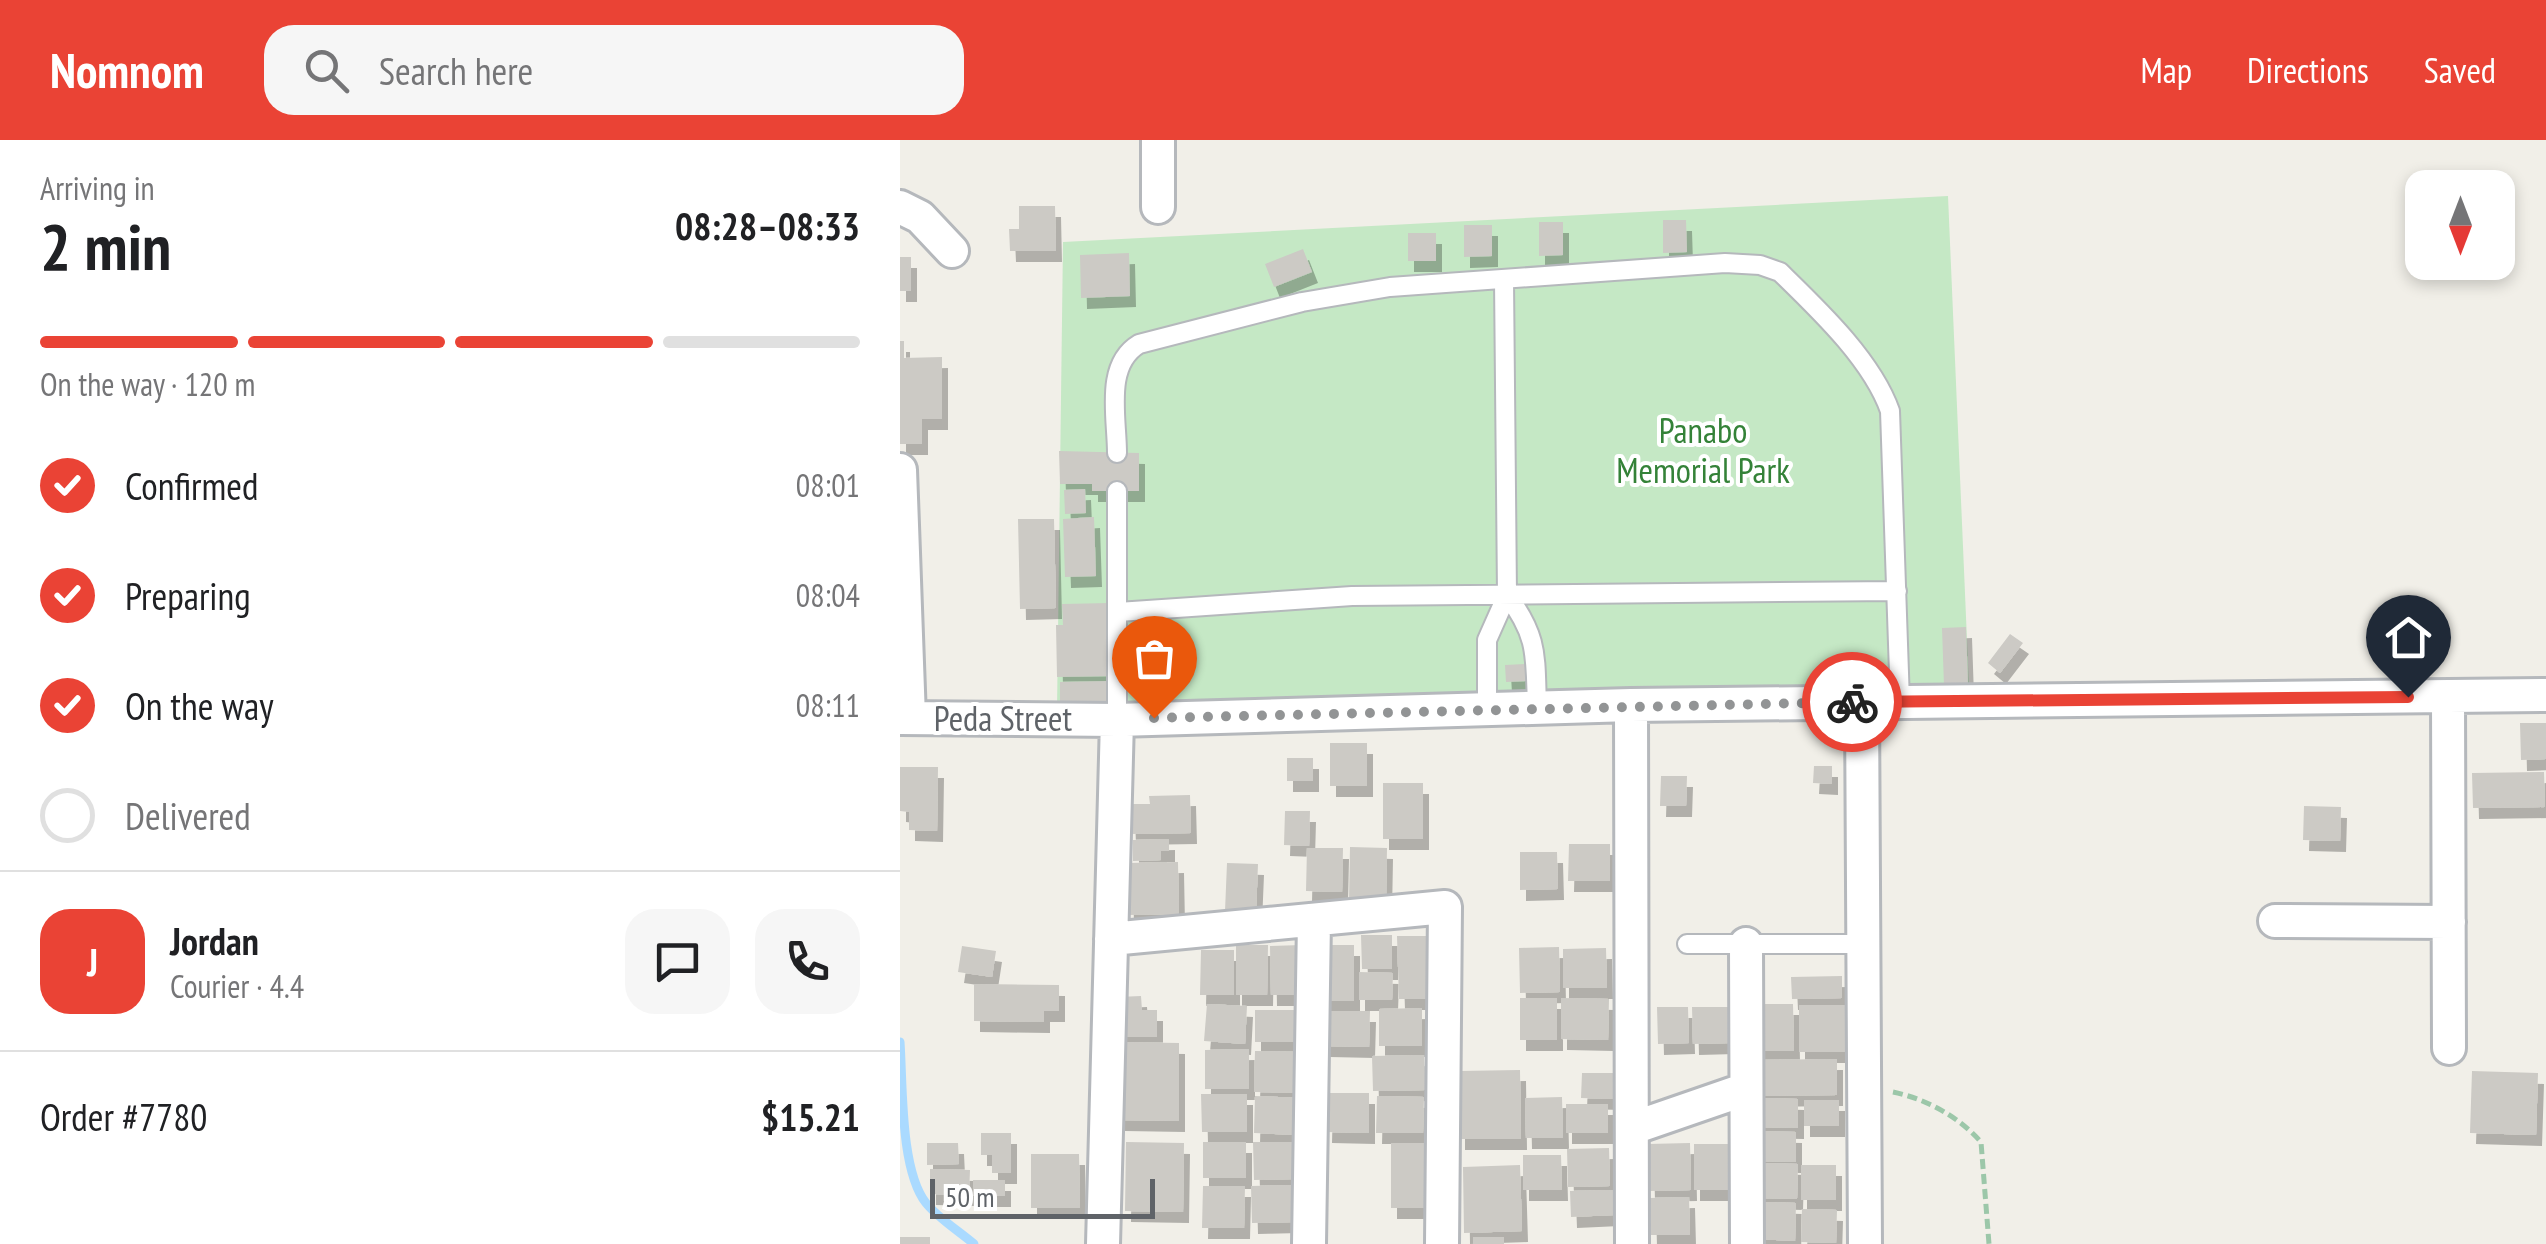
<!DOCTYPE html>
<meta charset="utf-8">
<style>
body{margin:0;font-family:"PT Sans Narrow",sans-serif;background:#f6f6f6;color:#202124;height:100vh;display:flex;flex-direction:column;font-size:38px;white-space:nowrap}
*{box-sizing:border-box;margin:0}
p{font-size:32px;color:#757577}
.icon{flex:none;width:55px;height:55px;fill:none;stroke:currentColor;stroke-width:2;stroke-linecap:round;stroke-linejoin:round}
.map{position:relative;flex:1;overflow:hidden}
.side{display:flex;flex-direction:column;background:#fff;width:900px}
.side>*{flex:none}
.needle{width:65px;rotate:180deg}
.buttons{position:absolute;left:1505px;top:30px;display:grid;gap:20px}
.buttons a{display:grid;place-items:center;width:110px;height:110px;border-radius:20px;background:#fff;box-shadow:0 5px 15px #0003;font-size:50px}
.scale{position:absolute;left:30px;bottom:25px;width:225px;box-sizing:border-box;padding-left:10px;border:5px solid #5f6368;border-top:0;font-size:28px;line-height:35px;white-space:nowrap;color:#5f6368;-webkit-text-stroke:8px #fff;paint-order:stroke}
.pin{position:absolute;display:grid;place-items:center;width:85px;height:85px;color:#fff;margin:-102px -42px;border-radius:50% 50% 50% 0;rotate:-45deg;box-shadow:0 0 10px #0007}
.pin .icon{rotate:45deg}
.courier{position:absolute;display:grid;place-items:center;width:100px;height:100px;margin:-50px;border:8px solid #ea4335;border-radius:50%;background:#fff;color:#222;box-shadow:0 2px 12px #0007}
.overview em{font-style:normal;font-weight:800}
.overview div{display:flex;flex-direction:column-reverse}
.overview{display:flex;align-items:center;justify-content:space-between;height:170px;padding:0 40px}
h1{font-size:65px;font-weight:800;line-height:75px}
.bar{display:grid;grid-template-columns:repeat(4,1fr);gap:15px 10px;align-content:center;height:120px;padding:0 40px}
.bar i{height:12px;border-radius:8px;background:#e0e0e0}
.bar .on{background:#ea4335}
.bar p{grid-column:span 4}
.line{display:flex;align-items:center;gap:25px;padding:0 40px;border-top:2px solid #e0e0e0}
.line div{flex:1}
.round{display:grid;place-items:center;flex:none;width:105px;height:105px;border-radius:30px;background:#f6f6f6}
ol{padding:0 40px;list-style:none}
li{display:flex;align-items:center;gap:30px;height:110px}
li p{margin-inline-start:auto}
li .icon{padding:10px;border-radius:50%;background:#ea4335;color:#fff;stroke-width:4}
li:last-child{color:#757577}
li i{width:55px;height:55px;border:5px solid #e0e0e0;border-radius:50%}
header{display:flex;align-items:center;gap:60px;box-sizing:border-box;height:140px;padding:0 50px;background:#ea4335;color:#fff}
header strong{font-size:48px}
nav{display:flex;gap:55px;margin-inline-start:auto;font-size:35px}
.search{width:700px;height:90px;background:#f6f6f6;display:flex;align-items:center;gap:25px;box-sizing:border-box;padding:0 35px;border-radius:30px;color:#757577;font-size:38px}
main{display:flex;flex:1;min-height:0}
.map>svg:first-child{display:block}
.green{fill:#c5e8c5}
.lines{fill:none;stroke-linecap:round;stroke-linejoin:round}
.stream{stroke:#aadaff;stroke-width:9}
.building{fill:#cccac5;filter:url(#shadow)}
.lane-casing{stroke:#b5b8bc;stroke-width:22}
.street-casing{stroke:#b5b8bc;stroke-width:38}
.path{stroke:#9cc7a9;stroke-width:5;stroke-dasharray:10 5;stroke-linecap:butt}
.lane{stroke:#fff;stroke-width:18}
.street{stroke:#fff;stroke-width:32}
.done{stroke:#929495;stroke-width:10;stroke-dasharray:0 18}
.route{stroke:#ea4335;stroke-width:12}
.labels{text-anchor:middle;stroke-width:8;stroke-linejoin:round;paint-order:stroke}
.park-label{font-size:35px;fill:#348238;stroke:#fff}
.street-label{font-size:35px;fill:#5f6368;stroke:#fff}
</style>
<header>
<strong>Nomnom</strong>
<div class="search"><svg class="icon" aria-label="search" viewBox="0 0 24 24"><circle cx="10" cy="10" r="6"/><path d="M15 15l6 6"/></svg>Search here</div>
<nav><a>Map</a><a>Directions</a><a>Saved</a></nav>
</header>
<main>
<section class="side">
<div class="overview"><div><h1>2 min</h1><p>Arriving in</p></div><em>08:28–08:33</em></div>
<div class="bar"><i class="on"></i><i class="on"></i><i class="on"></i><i></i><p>On the way · 120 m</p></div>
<ol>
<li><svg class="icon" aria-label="check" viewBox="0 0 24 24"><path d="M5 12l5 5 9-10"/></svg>Confirmed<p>08:01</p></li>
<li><svg class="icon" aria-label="check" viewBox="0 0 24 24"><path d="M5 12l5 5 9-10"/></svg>Preparing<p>08:04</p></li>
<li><svg class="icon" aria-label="check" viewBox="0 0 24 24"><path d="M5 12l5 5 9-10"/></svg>On the way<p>08:11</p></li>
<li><i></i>Delivered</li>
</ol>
<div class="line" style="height:180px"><b class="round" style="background:#ea4335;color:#fff">J</b><div><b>Jordan</b><p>Courier · 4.4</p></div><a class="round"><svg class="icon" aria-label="chat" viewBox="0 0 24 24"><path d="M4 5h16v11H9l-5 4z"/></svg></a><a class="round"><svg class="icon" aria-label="phone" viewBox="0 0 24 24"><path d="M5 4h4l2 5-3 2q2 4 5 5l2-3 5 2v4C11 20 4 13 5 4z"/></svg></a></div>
<div class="line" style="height:130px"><div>Order #7780</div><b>$15.21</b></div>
</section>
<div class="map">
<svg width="1646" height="1104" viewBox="0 0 1646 1104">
<defs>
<filter id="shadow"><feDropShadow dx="6" dy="11" stdDeviation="0" flood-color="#0004"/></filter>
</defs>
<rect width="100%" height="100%" fill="#f1efe8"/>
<path class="green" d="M1048,56L1069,547L157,571L163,102Z"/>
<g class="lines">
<path class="stream" d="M0,902C3,945 0,1030 26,1063C39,1079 59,1091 74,1104"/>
</g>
<path class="building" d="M119,66H155L156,111H110L109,89H119Z
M763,80H786L787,112L763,113Z
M639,82H663V115L639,116Z
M564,85H592V116L564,117Z
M508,93H536V121H508Z
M403,109L412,132L374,147L365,124Z
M229,113L230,156L181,158L180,115Z
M0,117H11V151H0Z
M0,201H4V218L42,217V279H22V304H0Z
M159,311L239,313V351H192V344H160Z
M185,349L186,373L165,374L164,350Z
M194,377L196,436L165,437L163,379Z
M118,379H154L156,468L120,469Z
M210,463L211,536L157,537L156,485H163L162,464Z
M1066,487L1068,545L1044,546L1042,488Z
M1110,494L1123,503L1100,533L1088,523Z
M625,524L626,541L606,542L605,525Z
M209,541V567L160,568V542Z
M1620,583H1646V619L1621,620Z
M430,603H467V646H430Z
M387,618H413V641H387Z
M914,626H932V644L913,643Z
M0,627H38L37,691L9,690V672L0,671Z
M1644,632L1645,667L1573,668L1572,633Z
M761,636H787L786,666H760Z
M483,643H523V699H483Z
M290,655L291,693L230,694L229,664H250L249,656Z
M1404,666L1441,667L1440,701L1403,700Z
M385,671H410L409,706L384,705Z
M269,699V711H261V720L233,721V700Z
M669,704H710V741H668Z
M450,707L487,708L486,762H449Z
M407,708H443L442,752L406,751Z
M620,712H657L658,749L620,750Z
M278,722L279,774L228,775L227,723Z
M327,723L358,724L356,772L325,771Z
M461,795H492V829H462Z
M497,796H527L529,859H499Z
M336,805H368L367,855H336Z
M402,805V855H371L370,806Z
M422,805H454V861H422Z
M62,806L96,811L92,837L58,832Z
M659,807L660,852L620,853L619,808Z
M706,808L707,848H663V809Z
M301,810H334V855H300Z
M459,832L493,833L492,860H459Z
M942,836V858L892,859L891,837Z
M74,844L159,845V871H144V882L74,881Z
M241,856L242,870H257V897H219L218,857Z
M620,858H657V900H620Z
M661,858L709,859L708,900L661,899Z
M307,864L347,866L345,904L304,901Z
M855,864H893L894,911H855Z
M899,865H946V912H899Z
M757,867H788L789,903L758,904Z
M792,867H829V903L793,904Z
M522,868V906H479V869Z
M355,870H395V902H355Z
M424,871H470L469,907L424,906Z
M219,902L279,903V981L219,980Z
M349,909V949H305V910Z
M355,911L406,912V953L354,952Z
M524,915L525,950L473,951L472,916Z
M937,919V955L854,956V920Z
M620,930L621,999H559V931Z
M1572,931L1638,933L1636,995L1570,993Z
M682,933H715V959L681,958Z
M427,953H469V993L426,992Z
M301,954H347V992H302Z
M355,956L399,958L397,995L354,993Z
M477,956L524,957L523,993H476Z
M662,957L663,998H626L625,958Z
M855,958L898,959V988L854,987Z
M904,960H939V986H904Z
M666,964H708V993H666Z
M856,991L896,992V1022L856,1021Z
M81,993H111V1033H92V1015H81Z
M226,1002L284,1003L283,1072L225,1071Z
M303,1002H346V1038H303Z
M353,1002H395V1039L354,1040Z
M27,1003H58L59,1024L27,1025Z
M491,1003H530L529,1068H491Z
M790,1003L791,1050L749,1051L748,1004Z
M794,1004H833V1050H794Z
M709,1008L710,1046L668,1047L667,1009Z
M131,1014H179L180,1068H131Z
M623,1015H661L662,1050H623Z
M857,1023L898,1024L897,1059L856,1058Z
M620,1025L622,1091L564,1093L563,1027Z
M901,1025H936V1060H901Z
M30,1029L70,1030L69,1055L30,1054Z
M73,1040H105V1056H73Z
M394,1045V1082L352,1083L351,1046Z
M303,1046H345L344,1088H302Z
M713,1050L714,1075L671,1077L670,1051Z
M789,1057L790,1095H751L750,1058Z
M858,1062L896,1063L895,1101L857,1099Z
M902,1069L937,1070L936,1103L901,1102Z
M0,1097H30V1104H0Z
M573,1097H604V1104H573Z"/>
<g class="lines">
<g class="lane-casing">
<path id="lane" d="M217,313C217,277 204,225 239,204L402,162L490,147L825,123L860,125L880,132C919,170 972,220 990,271L1000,562
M217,351V580
M607,455C639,498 635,516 637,567
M218,472L452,456L997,451
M587,568V500L607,455L604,140
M787,804H964"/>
</g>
<g class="street-casing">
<path id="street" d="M0,67L20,77L52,111
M258,67V0
M0,330L9,578
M1548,557L1549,908
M962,562L965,1104
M731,565L732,1104
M0,578L217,580L731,565L1646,555
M1375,781L1549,782
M211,799L545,767L542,1104
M846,804L847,1104
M733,988L846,949
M203,1104L217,580
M409,1104L414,780"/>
</g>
<path class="path" d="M993,952C1026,959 1058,976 1081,1002L1089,1104"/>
<use href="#lane" class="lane"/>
<use href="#street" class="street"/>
</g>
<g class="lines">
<path class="done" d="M254,578L952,562"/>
<path class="route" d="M952,562L1508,557"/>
</g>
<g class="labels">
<g class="park-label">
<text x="803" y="303">Panabo<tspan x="803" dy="40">Memorial Park</tspan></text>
</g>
<g class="street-label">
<text x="103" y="591">Peda Street</text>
</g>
</g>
</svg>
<div class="buttons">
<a><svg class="needle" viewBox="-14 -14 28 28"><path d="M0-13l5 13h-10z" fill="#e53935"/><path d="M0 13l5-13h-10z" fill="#757577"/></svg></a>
</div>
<div class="scale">50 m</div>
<div class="pin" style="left:254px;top:578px;background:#ea580c"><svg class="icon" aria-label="bag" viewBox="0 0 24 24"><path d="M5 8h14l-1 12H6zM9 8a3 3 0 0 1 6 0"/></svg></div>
<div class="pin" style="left:1508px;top:557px;background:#1f2937"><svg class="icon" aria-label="home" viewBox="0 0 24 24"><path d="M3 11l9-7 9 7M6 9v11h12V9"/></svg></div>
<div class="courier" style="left:952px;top:562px"><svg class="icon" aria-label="bike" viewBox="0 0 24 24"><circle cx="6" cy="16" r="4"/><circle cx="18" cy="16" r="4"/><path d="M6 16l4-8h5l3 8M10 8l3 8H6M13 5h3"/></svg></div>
</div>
</main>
